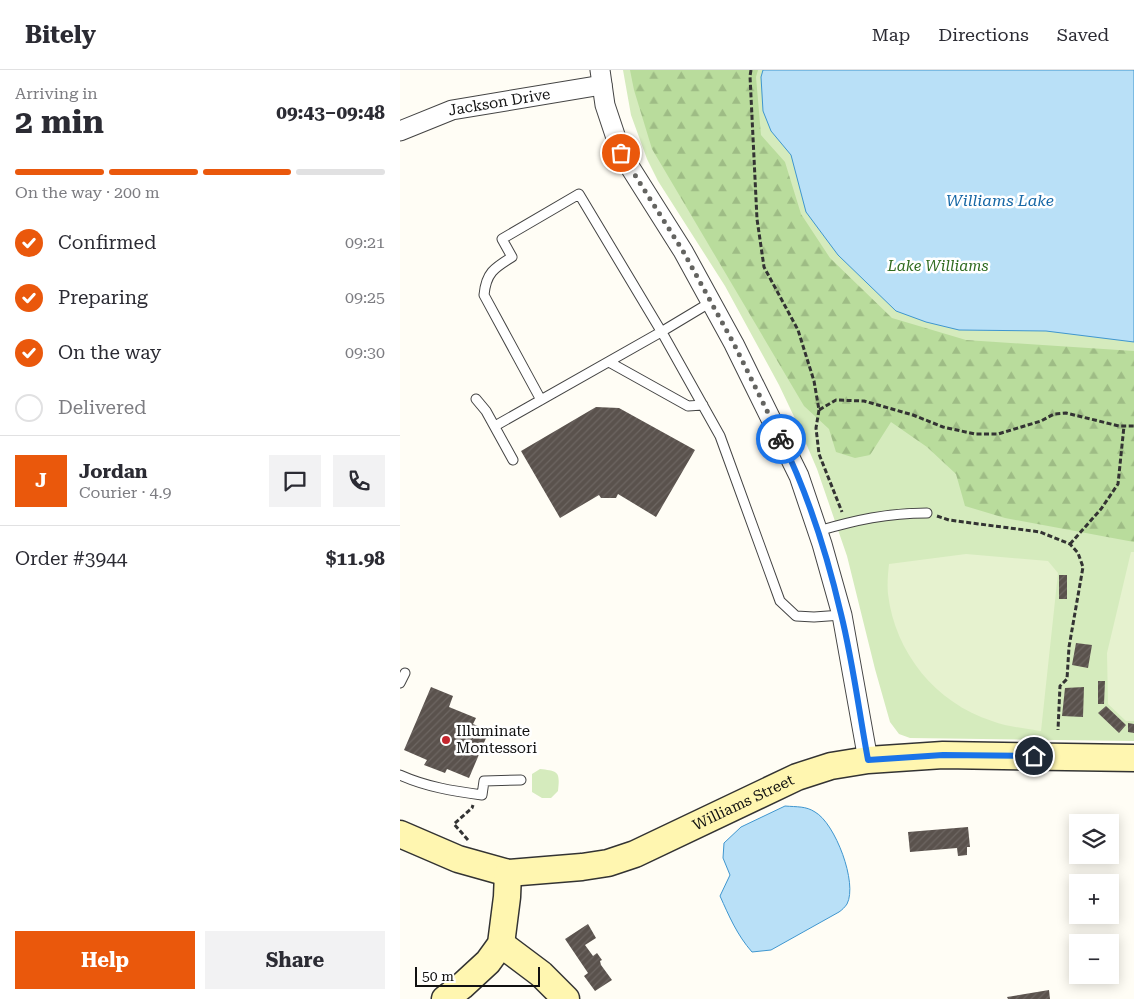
<!DOCTYPE html>
<meta charset="utf-8">
<style>
body{margin:0;font-family:"Roboto Serif",serif;background:#f2f2f3;color:#2b2b33;height:100vh;display:flex;flex-direction:column;font-size:19px;white-space:nowrap}
*{box-sizing:border-box;margin:0}
p{font-size:16px;color:#7c7c81}
.icon{flex:none;width:28px;height:28px;fill:none;stroke:currentColor;stroke-width:2;stroke-linecap:round;stroke-linejoin:round}
.map{position:relative;flex:1;overflow:hidden}
.sheet{display:flex;flex-direction:column;background:#fff;width:400px}
.sheet>*{flex:none}
.buttons{position:absolute;left:669px;top:744px;display:grid;gap:10px}
.buttons a{display:grid;place-items:center;width:50px;height:50px;border-radius:0px;background:#fff;box-shadow:0 2px 12px #0003;font-size:25px}
.scale{position:absolute;left:15px;bottom:12px;width:125px;box-sizing:border-box;padding-left:5px;border:2px solid #111;border-top:0;font-size:14px;line-height:18px;white-space:nowrap;color:#111;-webkit-text-stroke:4px #fff;paint-order:stroke}
.pin{position:absolute;display:grid;place-items:center;width:42px;height:42px;color:#fff;margin:-21px;border:2px solid #fff;border-radius:50%;box-shadow:0 1px 5px #0007}
.courier{position:absolute;display:grid;place-items:center;width:50px;height:50px;margin:-25px;border:4px solid #1a73e8;border-radius:50%;background:#fff;color:#222;box-shadow:0 1px 6px #0007}
.overview em{font-style:normal;font-weight:700}
.overview div{display:flex;flex-direction:column-reverse}
.overview{display:flex;align-items:center;justify-content:space-between;height:85px;padding:0 15px}
h1{font-size:32px;font-weight:700;line-height:38px}
.bar{display:grid;grid-template-columns:repeat(4,1fr);gap:8px 5px;align-content:center;height:60px;padding:0 15px}
.bar i{height:6px;border-radius:4px;background:#e1e1e2}
.bar .current{background:#ea580c}
.bar p{grid-column:span 4}
.line{display:flex;align-items:center;gap:12px;padding:0 15px;border-top:1px solid #e1e1e2}
.line div{flex:1}
.round{display:grid;place-items:center;flex:none;width:52px;height:52px;border-radius:0px;background:#f2f2f3}
ol{padding:0 15px;list-style:none}
li{display:flex;align-items:center;gap:15px;height:55px}
li p{margin-inline-start:auto}
li .icon{padding:5px;border-radius:50%;background:#ea580c;color:#fff;stroke-width:4}
li:last-child{color:#7c7c81}
li i{width:28px;height:28px;border:2px solid #e1e1e2;border-radius:50%}
.action{display:flex;gap:10px;margin-top:auto;padding:10px 15px}
.action a{flex:1;height:58px;border-radius:0px;background:#ea580c;color:#fff;font-size:20px;font-weight:700;line-height:58px;text-align:center}
.action a+a{background:#f2f2f3;color:#2b2b33}
header{display:flex;align-items:center;gap:30px;box-sizing:border-box;height:70px;padding:0 25px;background:#fff;border-bottom:1px solid #e1e1e2}
header strong{font-size:24px}
nav{display:flex;gap:28px;margin-inline-start:auto;font-size:18px}
main{display:flex;flex:1;min-height:0}
.map>svg:first-child{display:block}
.grass{fill:#d5ebbd}
.forest{fill:url(#forest-firs)}
.pitch{fill:#e6f2cf}
.water{fill:#b9e0f7;stroke:#3f96cf}
.building{fill:url(#building-hatch)}
.lines{fill:none;stroke-linecap:round;stroke-linejoin:round}
.lane-casing{stroke:#444;stroke-width:11}
.street-casing{stroke:#444;stroke-width:21}
.secondary-casing{stroke:#333;stroke-width:29}
.path{stroke:#333;stroke-width:3;stroke-dasharray:5 2.5;stroke-linecap:butt}
.lane{stroke:#fff;stroke-width:9}
.street{stroke:#fff;stroke-width:19}
.secondary{stroke:#fff6b0;stroke-width:26}
.done{stroke:#646461;stroke-width:5;stroke-dasharray:0 9}
.route{stroke:#1a73e8;stroke-width:6}
.poi-dot{fill:#c4262e;stroke:#fff;stroke-width:2}
.labels{text-anchor:middle;stroke-width:5;stroke-linejoin:round;paint-order:stroke}
.street-label{font-size:15px;fill:#111;stroke:#fff}
.park-label{font-size:15px;font-style:italic;fill:#2f6b1f;stroke:#fff}
.poi-label{font-size:15px;fill:#111;stroke:#fff;text-anchor:start}
.water-label{font-size:16px;font-style:italic;fill:#1768a6;stroke:#fff}
</style>
<header>
<strong>Bitely</strong>
<nav><a>Map</a><a>Directions</a><a>Saved</a></nav>
</header>
<main>
<section class="sheet">
<div class="overview"><div><h1>2 min</h1><p>Arriving in</p></div><em>09:43–09:48</em></div>
<div class="bar"><i class="current"></i><i class="current"></i><i class="current"></i><i></i><p>On the way · 200 m</p></div>
<ol>
<li><svg class="icon" aria-label="check" viewBox="0 0 24 24"><path d="M5 12l5 5 9-10"/></svg>Confirmed<p>09:21</p></li>
<li><svg class="icon" aria-label="check" viewBox="0 0 24 24"><path d="M5 12l5 5 9-10"/></svg>Preparing<p>09:25</p></li>
<li><svg class="icon" aria-label="check" viewBox="0 0 24 24"><path d="M5 12l5 5 9-10"/></svg>On the way<p>09:30</p></li>
<li><i></i>Delivered</li>
</ol>
<div class="line" style="height:90px"><b class="round" style="background:#ea580c;color:#fff">J</b><div><b>Jordan</b><p>Courier · 4.9</p></div><a class="round"><svg class="icon" aria-label="chat" viewBox="0 0 24 24"><path d="M4 5h16v11H9l-5 4z"/></svg></a><a class="round"><svg class="icon" aria-label="phone" viewBox="0 0 24 24"><path d="M5 4h4l2 5-3 2q2 4 5 5l2-3 5 2v4C11 20 4 13 5 4z"/></svg></a></div>
<div class="line" style="height:65px"><div>Order #3944</div><b>$11.98</b></div>
<div class="action"><a>Help</a><a>Share</a></div>
</section>
<div class="map">
<svg width="734" height="929" viewBox="0 0 734 929">
<defs>
<pattern id="forest-firs" width="22" height="20" patternUnits="userSpaceOnUse" patternTransform="scale(1.25)"><rect width="22" height="20" fill="#b9dc9c"/><path d="M5 1l3.5 6h-7zM16 11l3.5 6h-7z" fill="#9ebc85"/></pattern>
<pattern id="building-hatch" width="6" height="6" patternUnits="userSpaceOnUse" patternTransform="scale(1.25)"><rect width="6" height="6" fill="#5a524d"/><path d="M-1 1l2-2M0 6l6-6M5 7l2-2" fill="none" stroke="#6d6662"/></pattern>
</defs>
<rect width="100%" height="100%" fill="#fffdf5"/>
<path class="grass" d="M223,0H734V671L510,668L499,664L490,652L475,599L447,486L417,399L399,357L379,315L325,216L258,111L247,89L231,45Z
M140,699C159,701 160,702 158,721L151,728H142L132,722V704Z"/>
<path class="forest" d="M230,0H358L356,7L361,65L385,92L401,144L430,188L492,248L566,270L734,281V472L605,448L565,436L556,404L527,377L491,352L470,385L455,388L436,382L429,359L404,336L252,79L234,20Z"/>
<path class="pitch" d="M731,482H734V651H726L708,634L707,583Z
M566,484L648,491L658,503L641,661C624,658 608,657 592,651C536,633 495,583 488,524C487,514 488,504 489,494Z"/>
<path class="water" d="M363,0H734V272L646,261L559,260L526,252L496,241L438,185L406,142L391,85L371,61L363,41L361,7Z
M385,736C397,737 406,736 415,742C435,753 458,813 447,834C445,837 442,840 439,842L371,880L352,882C337,865 329,846 320,826L330,805L323,788L324,773L341,757Z"/>
<path class="building" d="M196,337L219,338L295,380L256,447L218,424L216,428H201L199,425L160,448L121,381Z
M659,505H667V529H659Z
M676,573L692,575L688,598L672,595Z
M698,611H705L704,634H698Z
M31,617L53,626L49,637L76,648L73,654L89,661L69,708L47,699L45,703L24,695L27,690L4,680Z
M684,617L683,647L662,646L665,618Z
M706,636L726,655L719,663L698,643Z
M728,653L734,654V663L728,662Z
M568,757L570,777H567V785L558,786L557,778L510,782L508,762Z
M188,854L196,868L185,875L193,886L197,883L202,890L200,891L201,895L212,910L195,921L184,906L188,903L165,869Z
M649,920L650,929H608L607,927Z"/>
<g class="lines">
<g class="lane-casing">
<path id="lane" d="M209,292L288,336L303,335
M76,329L86,341L113,390
M141,330L84,225C86,203 94,198 112,187L102,169L179,124L264,266L320,366L380,531L396,546L414,547L442,545
M95,356L261,262L311,232
M418,461C456,450 487,443 527,443
M0,613L5,603
M0,705C27,717 53,721 82,725L84,711L121,710"/>
</g>
<g class="street-casing">
<g id="street">
<path d="M200,0L205,35L221,83L283,181L334,274L399,406L422,474L442,545L468,690"/>
<path id="s1" d="M0,61L52,40L202,15"/>
</g>
</g>
<g class="secondary-casing">
<g id="secondary">
<path id="s2" d="M0,764L58,789L108,803L182,797L208,793L235,784L397,707L431,696L468,690L543,685L734,688"/>
<path d="M101,874L141,904L166,929"/>
<path d="M45,929L62,916L88,892L101,874L107,827L108,803"/>
</g>
</g>
<path class="path" d="M351,0L350,6L357,149L364,197L398,260L414,311L419,340L436,330L464,331L513,345L543,357L575,364H598L641,351L654,344L666,343L719,356H734
M419,340L416,358L419,384L442,442
M537,446L549,450L640,462L670,474L678,483L683,497L669,577L667,609L660,616L658,660
M670,474L701,439L718,414L724,356
M68,770L54,754L72,738L73,735"/>
<use href="#lane" class="lane"/>
<use href="#street" class="street"/>
<use href="#secondary" class="secondary"/>
</g>
<g class="lines">
<path class="done" d="M221,83L283,181L334,274L381,369"/>
<path class="route" d="M381,369C408,424 427,484 441,544C453,592 459,642 468,690L543,685L634,686"/>
</g>
<circle class="poi-dot" cx="46" cy="670" r="5"/>
<g class="labels">
<g class="street-label">
<text dy="5" stroke="none"><textPath href="#s1" startOffset="104">Jackson Drive</textPath></text>
<text dy="5" stroke="none"><textPath href="#s2" startOffset="364">Williams Street</textPath></text>
</g>
<g class="park-label">
<text x="538" y="201">Lake Williams</text>
</g>
<g class="poi-label">
<text x="56" y="666">Illuminate<tspan x="56" dy="17">Montessori</tspan></text>
</g>
<g class="water-label">
<text x="600" y="136">Williams Lake</text>
</g>
</g>
</svg>
<div class="buttons">
<a><svg class="icon" aria-label="layers" viewBox="0 0 24 24"><path d="M12 4l9 5-9 5-9-5zM3 14l9 5 9-5"/></svg></a>
<a>+</a>
<a>−</a>
</div>
<div class="scale">50 m</div>
<div class="pin" style="left:221px;top:83px;background:#ea580c"><svg class="icon" aria-label="bag" viewBox="0 0 24 24"><path d="M5 8h14l-1 12H6zM9 8a3 3 0 0 1 6 0"/></svg></div>
<div class="pin" style="left:634px;top:686px;background:#1f2937"><svg class="icon" aria-label="home" viewBox="0 0 24 24"><path d="M3 11l9-7 9 7M6 9v11h12V9"/></svg></div>
<div class="courier" style="left:381px;top:369px"><svg class="icon" aria-label="bike" viewBox="0 0 24 24"><circle cx="6" cy="16" r="4"/><circle cx="18" cy="16" r="4"/><path d="M6 16l4-8h5l3 8M10 8l3 8H6M13 5h3"/></svg></div>
</div>
</main>
